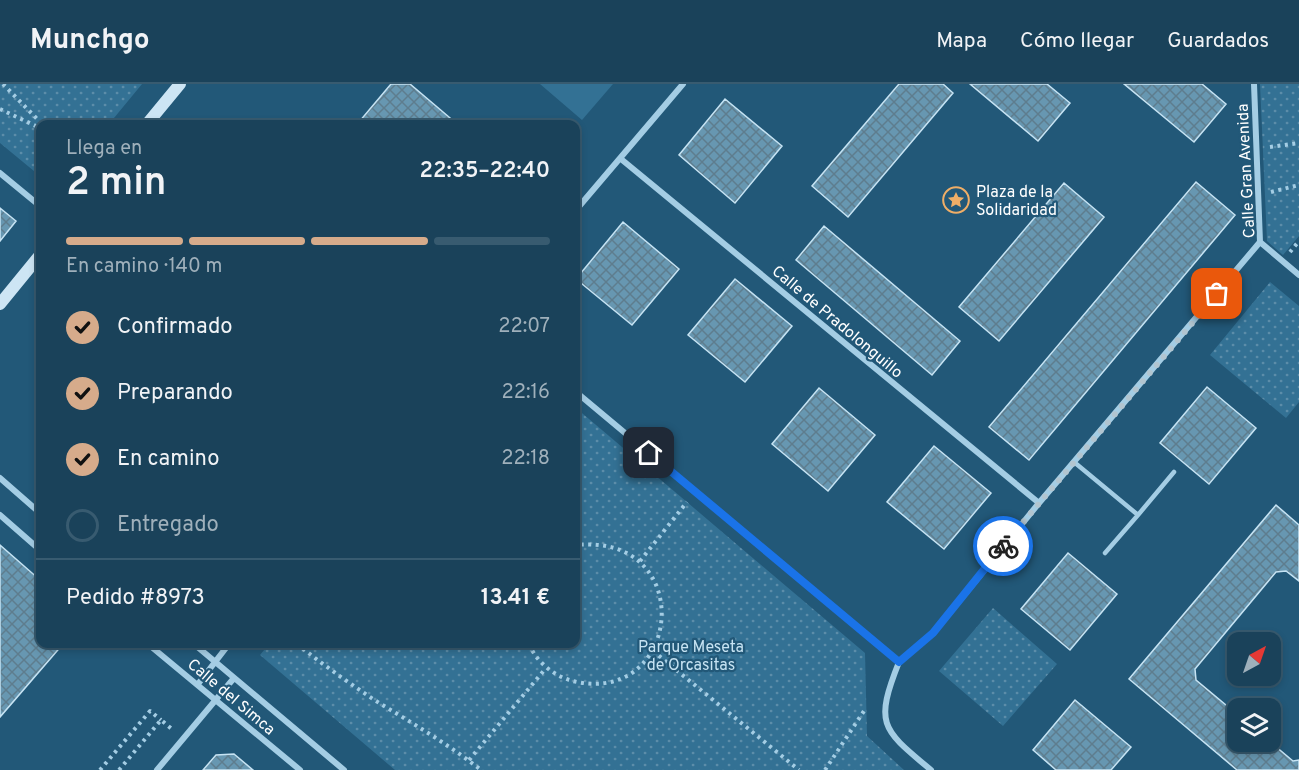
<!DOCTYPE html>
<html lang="es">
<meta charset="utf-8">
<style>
body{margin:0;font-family:Overpass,sans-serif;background:#274d63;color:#f1f3f6;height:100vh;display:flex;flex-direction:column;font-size:22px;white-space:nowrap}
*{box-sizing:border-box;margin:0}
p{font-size:20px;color:#9fb0bb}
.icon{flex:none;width:33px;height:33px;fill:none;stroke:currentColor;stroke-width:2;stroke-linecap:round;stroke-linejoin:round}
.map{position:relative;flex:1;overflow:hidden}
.drawer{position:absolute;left:36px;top:36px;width:544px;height:528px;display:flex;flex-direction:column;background:#1a425a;border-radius:12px;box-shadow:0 3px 9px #0003,0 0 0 2px #385b70}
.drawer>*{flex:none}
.needle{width:39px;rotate:40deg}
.buttons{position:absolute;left:1227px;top:548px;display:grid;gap:12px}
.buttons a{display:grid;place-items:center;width:54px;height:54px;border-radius:12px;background:#1a425a;box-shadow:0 3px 9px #0003,0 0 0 2px #385b70;font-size:30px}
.pin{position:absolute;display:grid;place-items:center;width:51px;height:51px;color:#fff;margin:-26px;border-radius:12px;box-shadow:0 3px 9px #0006}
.courier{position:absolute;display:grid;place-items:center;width:60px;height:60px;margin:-30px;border:4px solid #1a73e8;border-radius:50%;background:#fff;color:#222;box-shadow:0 2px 8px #0007}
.summary em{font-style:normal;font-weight:600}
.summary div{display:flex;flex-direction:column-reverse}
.summary{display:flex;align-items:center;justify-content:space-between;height:102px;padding:0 30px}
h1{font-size:39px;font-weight:600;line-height:45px}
.bar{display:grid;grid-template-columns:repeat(4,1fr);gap:9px 6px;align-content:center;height:72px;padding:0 30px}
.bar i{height:8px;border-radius:4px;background:#385b70}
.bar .on{background:#d6ab8b}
.bar p{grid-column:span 4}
.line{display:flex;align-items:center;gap:15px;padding:0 30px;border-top:2px solid #385b70}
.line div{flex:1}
ol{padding:0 30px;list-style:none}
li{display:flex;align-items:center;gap:18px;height:66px}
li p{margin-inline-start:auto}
li .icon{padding:6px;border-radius:50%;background:#d6ab8b;color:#111;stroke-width:4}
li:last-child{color:#9fb0bb}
li i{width:33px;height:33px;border:3px solid #385b70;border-radius:50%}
header{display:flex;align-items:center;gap:36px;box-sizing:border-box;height:84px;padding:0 30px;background:#1a425a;border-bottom:2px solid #385b70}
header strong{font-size:28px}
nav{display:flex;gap:33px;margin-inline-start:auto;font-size:21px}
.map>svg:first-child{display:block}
.grass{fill:#337194}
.park{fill:url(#park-dots)}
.building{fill:url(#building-cross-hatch);stroke:#c6e3f3;stroke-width:1.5}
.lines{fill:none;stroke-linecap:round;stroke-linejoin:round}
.path{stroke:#a4cde4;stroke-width:4;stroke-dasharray:3 4.5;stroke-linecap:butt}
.service{stroke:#a4cde4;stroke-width:4.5}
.minor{stroke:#a4cde4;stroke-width:6}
.secondary{stroke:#cde5f4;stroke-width:12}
.done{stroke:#b2c5d0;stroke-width:6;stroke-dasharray:0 10.8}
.route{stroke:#1a73e8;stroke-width:8}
.labels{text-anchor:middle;stroke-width:4.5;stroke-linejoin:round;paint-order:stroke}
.street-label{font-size:16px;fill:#fff;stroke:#225878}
.poi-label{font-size:16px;fill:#fff;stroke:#225878;text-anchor:start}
.park-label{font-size:16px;fill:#c6e3f3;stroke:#225878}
</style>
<header>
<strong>Munchgo</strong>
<nav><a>Mapa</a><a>Cómo llegar</a><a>Guardados</a></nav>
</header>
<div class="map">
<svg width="1299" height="686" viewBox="0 0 1299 686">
<defs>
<pattern id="park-dots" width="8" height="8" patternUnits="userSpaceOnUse" patternTransform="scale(1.5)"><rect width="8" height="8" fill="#337194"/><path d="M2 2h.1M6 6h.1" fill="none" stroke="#5c8da9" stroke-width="1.8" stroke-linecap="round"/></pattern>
<pattern id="building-cross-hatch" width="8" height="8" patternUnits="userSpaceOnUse" patternTransform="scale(1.5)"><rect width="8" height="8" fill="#6797b1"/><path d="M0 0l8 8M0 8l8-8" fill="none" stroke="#5e7d8e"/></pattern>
</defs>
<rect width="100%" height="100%" fill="#225878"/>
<path class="grass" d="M540,0H613L582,36Z"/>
<path class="park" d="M0,0H142L109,40H40V92L0,59Z
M1260,0H1299V152L1283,171L1267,157Z
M1270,198L1299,222V318L1286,334L1210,271Z
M576,324L865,569L867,652L904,686H395L260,571L269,560H576Z
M993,524L1057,580L1003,642L939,587Z"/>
<path class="building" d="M391,0H410L456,39L454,40H363L359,38Z
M899,0H943L953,9L848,133L812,102Z
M970,0H1047L1070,19L1038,57Z
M1124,0H1202L1226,20L1194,58Z
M725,15L782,62L735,119L679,71Z
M1196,98L1235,131L1029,376L989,343Z
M1064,99L1104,133L999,257L959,223Z
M0,124L16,137L0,157Z
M623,138L679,185L632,241L576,195Z
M824,142L960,257L932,291L796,176Z
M735,195L792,242L745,298L688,251Z
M1207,303L1256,344L1209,400L1160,359Z
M819,304L875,351L828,407L772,360Z
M934,362L991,409L944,465L887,418Z
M1276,421L1299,441V497L1286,487L1276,488L1195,585L1196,596L1238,631V657H1269L1293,677L1299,676V686H1237L1129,595Z
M0,461L40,496V560H63L0,633Z
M1068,469L1117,510L1070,566L1021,525Z
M1075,616L1131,663L1111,686H1056L1033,666Z
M234,670L253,686H203L216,671Z"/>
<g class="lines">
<path class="path" d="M3,0L42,40
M0,25L40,44
M1270,63L1299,59
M1271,108L1299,101
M1290,168L1299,157
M640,477L687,418
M297,560C322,580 349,599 376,617C412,639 448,660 481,686
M529,560C537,579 556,594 577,598C683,619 697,449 576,461
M653,567L799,686
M469,676L546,584
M100,686L150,627L161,636
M119,686L161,636L173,646
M825,686L866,624"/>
<path class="service" d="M1074,378L1138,431L1105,469
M1138,431L1174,388"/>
<path class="minor" d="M1254,0L1260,158L1299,191
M621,75L1039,419
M0,89L40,122
M576,126L683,0
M576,308L899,578C874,641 882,645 931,686
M0,394L40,429
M0,431L40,466
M148,560L300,686
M194,560L344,686
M899,578L933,549L1039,419L1260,158
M198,600L229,560
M157,686L234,594"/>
<path class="secondary" d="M147,40L180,0
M0,220L40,171"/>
</g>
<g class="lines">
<path class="done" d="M1003,462L1217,210"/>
<path class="route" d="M649,369L899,578L933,549L1003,462"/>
</g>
<defs>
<g id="sight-ring" transform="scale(1.35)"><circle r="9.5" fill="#225878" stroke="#efae67" stroke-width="1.5"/><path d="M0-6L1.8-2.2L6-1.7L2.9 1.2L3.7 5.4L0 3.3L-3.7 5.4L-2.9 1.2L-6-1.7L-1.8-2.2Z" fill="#efae67"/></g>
</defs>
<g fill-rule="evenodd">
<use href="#sight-ring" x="956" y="116"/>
</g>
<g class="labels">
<g class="street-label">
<text transform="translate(1245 87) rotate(-93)" y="6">Calle Gran Avenida</text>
<text transform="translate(838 237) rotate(40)" y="6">Calle de Pradolonguillo</text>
<text transform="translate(232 612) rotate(40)" y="6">Calle del Simca</text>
</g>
<g class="poi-label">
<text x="976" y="113">Plaza de la<tspan x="976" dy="18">Solidaridad</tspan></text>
</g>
<g class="park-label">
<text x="691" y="568">Parque Meseta<tspan x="691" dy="18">de Orcasitas</tspan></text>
</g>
</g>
</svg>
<div class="buttons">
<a><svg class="needle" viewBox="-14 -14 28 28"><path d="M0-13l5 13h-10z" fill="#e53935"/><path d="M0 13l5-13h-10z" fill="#9fb0bb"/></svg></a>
<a><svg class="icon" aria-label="layers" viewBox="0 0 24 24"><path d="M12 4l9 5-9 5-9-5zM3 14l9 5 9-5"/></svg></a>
</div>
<div class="pin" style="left:1217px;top:210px;background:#ea580c"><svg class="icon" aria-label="bag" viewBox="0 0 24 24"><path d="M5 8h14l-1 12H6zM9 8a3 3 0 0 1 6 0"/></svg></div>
<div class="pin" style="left:649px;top:369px;background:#1f2937"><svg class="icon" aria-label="home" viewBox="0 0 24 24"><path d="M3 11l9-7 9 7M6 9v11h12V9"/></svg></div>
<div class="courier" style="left:1003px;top:462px"><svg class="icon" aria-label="bike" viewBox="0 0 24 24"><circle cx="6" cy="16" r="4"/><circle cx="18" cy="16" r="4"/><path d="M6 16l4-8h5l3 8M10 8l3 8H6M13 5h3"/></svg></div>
<section class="drawer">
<div class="summary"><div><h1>2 min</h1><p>Llega en</p></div><em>22:35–22:40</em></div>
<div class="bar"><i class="on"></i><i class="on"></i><i class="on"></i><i></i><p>En camino · 140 m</p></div>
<ol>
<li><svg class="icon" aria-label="check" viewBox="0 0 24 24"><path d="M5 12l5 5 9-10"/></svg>Confirmado<p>22:07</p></li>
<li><svg class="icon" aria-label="check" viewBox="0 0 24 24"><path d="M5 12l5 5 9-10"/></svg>Preparando<p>22:16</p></li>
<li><svg class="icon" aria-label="check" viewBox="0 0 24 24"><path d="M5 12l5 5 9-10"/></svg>En camino<p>22:18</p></li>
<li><i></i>Entregado</li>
</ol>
<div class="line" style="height:78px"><div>Pedido #8973</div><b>13.41 €</b></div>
</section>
</div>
